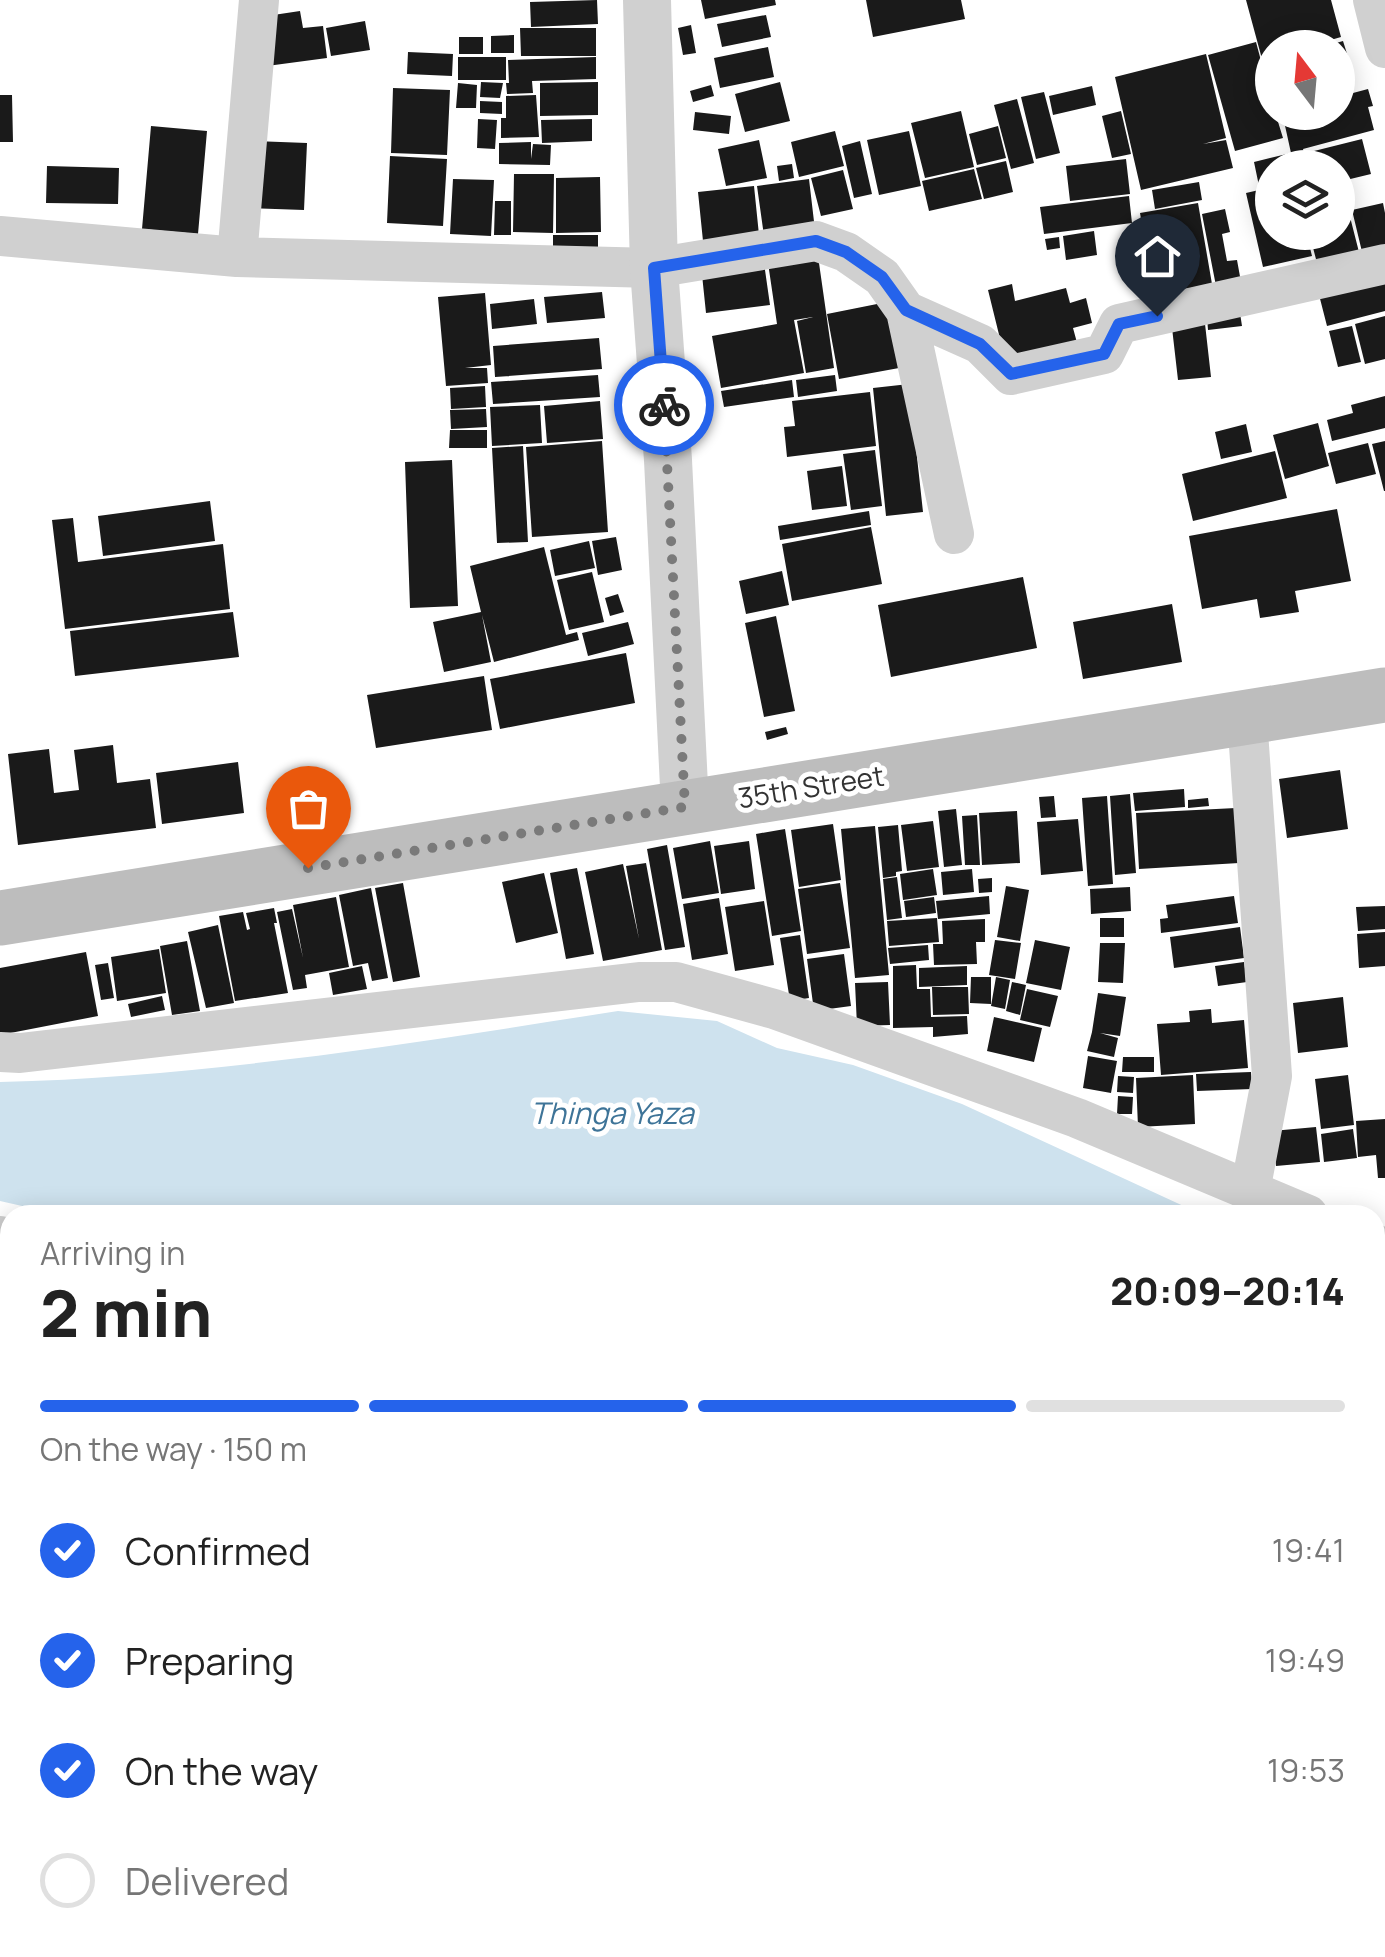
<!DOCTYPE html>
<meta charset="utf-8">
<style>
body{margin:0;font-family:Manrope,sans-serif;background:#f6f6f6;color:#222;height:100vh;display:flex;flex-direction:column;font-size:38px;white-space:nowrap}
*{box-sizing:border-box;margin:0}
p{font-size:32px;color:#767676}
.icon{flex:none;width:55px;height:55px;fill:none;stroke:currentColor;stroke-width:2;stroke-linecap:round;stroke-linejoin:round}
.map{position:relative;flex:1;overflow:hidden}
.side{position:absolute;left:0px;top:1205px;width:1385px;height:752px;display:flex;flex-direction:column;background:#fff;border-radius:30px 30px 0 0;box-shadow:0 5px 25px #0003}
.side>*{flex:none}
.needle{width:65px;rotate:344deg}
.buttons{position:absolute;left:1255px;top:30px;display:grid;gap:20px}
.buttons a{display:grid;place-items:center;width:100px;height:100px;border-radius:50%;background:#fff;box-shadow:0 5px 25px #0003;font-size:50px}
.pin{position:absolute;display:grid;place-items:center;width:85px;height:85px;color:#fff;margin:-102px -42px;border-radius:50% 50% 50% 0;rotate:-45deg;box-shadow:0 0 10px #0007}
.pin .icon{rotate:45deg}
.courier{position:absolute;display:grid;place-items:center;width:100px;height:100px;margin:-50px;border:8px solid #2563eb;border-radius:50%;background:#fff;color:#222;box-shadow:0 2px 12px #0007}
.head em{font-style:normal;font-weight:800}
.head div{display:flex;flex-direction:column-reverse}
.head{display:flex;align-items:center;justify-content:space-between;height:170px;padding:0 40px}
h1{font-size:65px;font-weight:800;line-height:75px}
.bar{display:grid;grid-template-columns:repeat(4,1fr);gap:15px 10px;align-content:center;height:120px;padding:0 40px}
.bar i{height:12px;border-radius:8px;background:#e0e0e0}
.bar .active{background:#2563eb}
.bar p{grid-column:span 4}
ol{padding:0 40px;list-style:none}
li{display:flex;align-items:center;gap:30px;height:110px}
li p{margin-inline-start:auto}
li .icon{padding:10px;border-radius:50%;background:#2563eb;color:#fff;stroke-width:4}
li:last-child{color:#767676}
li i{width:55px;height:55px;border:5px solid #e0e0e0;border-radius:50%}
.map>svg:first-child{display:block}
.water{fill:#cee2ee}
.building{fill:#1a1a1a}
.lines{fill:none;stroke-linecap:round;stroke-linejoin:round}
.minor{stroke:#d0d0d0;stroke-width:40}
.tertiary{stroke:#d0d0d0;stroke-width:48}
.secondary{stroke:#bdbdbd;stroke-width:55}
.done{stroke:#7a7a7a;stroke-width:10;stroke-dasharray:0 18}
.route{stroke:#2563eb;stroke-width:12}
.labels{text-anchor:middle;stroke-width:10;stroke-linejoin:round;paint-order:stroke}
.street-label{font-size:28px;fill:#333;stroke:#fff}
.water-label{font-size:30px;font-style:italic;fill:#3e7498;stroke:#fff}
</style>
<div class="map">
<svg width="1385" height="1957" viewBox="0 0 1385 1957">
<rect width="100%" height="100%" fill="#fff"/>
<path class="water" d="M618,1011L717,1021L777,1048L853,1065L962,1104L1203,1215H62L0,1201V1082C206,1077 414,1043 618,1011Z
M1375,1289L1385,1295V1629L1375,1622Z"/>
<path class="building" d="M597,0L598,24L531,27L530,2Z
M701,0H775L776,5L705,19Z
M866,0H961L965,19L873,37Z
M1246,0H1331L1341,37L1303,48H1272V56L1262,59Z
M300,11L303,28L323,26L327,58L267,66L260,17Z
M766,15L771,37L722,47L717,24Z
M365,21L370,50L331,56L326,28Z
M691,25L696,53L683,55L678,28Z
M520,28H596V56H521Z
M514,35V53H491V36Z
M459,37H483V54H459Z
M1343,41L1349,60L1338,63V48L1326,46Z
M1256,42L1272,102V112H1275L1283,138L1235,151L1208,55Z
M768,47L774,77L720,88L714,58Z
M408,52L453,54L452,76L407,74Z
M1206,54L1226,138L1203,144L1226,140L1233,168L1141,190L1115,77Z
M458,57H506V80H458Z
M596,57V79L532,81L533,93L507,94L506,83H509L508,60Z
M1348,73L1352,90L1338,94V76Z
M481,82L503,83L500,98L480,97Z
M598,82V115L540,116V83Z
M780,82L790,121L745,132L735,94Z
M458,83L477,85L476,108H456Z
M711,85L714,96L693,102L690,91Z
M1092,86L1096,105L1053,115L1049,96Z
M393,88L450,90L447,155L391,153Z
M1368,89L1373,106L1368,107L1374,130L1303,149L1308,168H1272V182L1259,186L1254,162L1291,153L1282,112H1338V97Z
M1044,92L1060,153L1036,159L1021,97Z
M0,95H12L13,142H0Z
M536,95L539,137L501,138V118H506V96Z
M1017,99L1034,163L1011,169L994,105Z
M480,101L502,102V114L480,113Z
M961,111L974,167L925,178L911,123Z
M1121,111L1131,154L1112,158L1102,116Z
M695,112L731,116L729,134L693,130Z
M478,119L497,120L495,149L477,148Z
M592,119V141L542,143L541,120Z
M151,126L207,131L198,234L142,229Z
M998,126L1006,158L977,165L969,134Z
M835,131L844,166L799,177L791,142Z
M909,131L921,186L879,195L867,140Z
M1362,139L1371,174L1338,182V168H1313L1310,152Z
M759,140L767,178L726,186L718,149Z
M253,141L307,143L304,210L250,208Z
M860,141L872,194L854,198L842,146Z
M531,142V159L533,144L551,145L550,165L499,164V143Z
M390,156L447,159L443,226L387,223Z
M1126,159L1130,194L1070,201L1066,166Z
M1006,161L1013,192L984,199L976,168Z
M792,164L794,178L779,181L777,166Z
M47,166L119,168L118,204L46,203Z
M974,169L982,199L929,211L922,181Z
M843,170L853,209L821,216L811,178Z
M514,174H554L553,233L513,232Z
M600,177L601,232L556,233V178Z
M453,179L494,180L491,236L450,234Z
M809,179L815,230L764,236L757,186Z
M1199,182L1202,200L1155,209L1152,190Z
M754,186L759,235L703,241L698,192Z
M1272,187V232H1306L1312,256L1263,267L1246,193Z
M1129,196L1132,223L1044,234L1040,207Z
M495,201H511V235H494Z
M1198,203L1212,284L1154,295L1140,213Z
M1383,203L1385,213V251L1363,256L1352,210Z
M1225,209L1230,232L1222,234L1227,261L1237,260L1241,282L1216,286L1202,214Z
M1349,213L1360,256L1318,267L1309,232H1338V216Z
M1094,231L1097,255L1066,260L1063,236Z
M553,235H598V254H553Z
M1059,237L1060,248L1047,250L1045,239Z
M817,249L834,368L806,373L797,321L813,317L794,320L804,373L721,388L712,336L777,324L767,256Z
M763,256L770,305L706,313L701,265Z
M1385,270V311L1327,326L1317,287Z
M1012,284L1015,301L1066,288L1070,303L1086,298L1092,323L1073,328L1079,350L1007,367L988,290Z
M602,292L605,318L547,323L544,297Z
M485,293L491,365L465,368H487L488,383L446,386L438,297Z
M534,299L537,324L492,329L490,304Z
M887,302L899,368L839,379L827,314Z
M1240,313L1242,326L1208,330L1207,317Z
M1204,315L1211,377L1178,380L1171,319Z
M1385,316V359L1365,364L1355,324Z
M1352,326L1361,362L1338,367L1329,331Z
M599,338L602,369L495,377L493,346Z
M598,375L600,397L493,404L491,382Z
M835,375L837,391L798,397L796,380Z
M792,380L794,397L724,407L721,391Z
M909,384L923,512L886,516L873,388Z
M485,386L486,407L451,409L450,388Z
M870,392L876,446L787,457L784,427L795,426L792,401Z
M1385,396V428L1332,441L1327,420L1353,413L1351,405Z
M600,401L603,439L547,443L544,406Z
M540,405L542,443L492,446L490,407Z
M486,409L487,427L451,429L450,410Z
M1318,423L1329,466L1285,479L1273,435Z
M1246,424L1252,452L1221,459L1215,432Z
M450,430H487V448H449Z
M602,441L608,532L532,537L526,447Z
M1385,441V491H1384L1372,444Z
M1368,443L1376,474L1336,484L1328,453Z
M523,446L528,542L497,543L492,448Z
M875,450L882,506L851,510L843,454Z
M1275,451L1287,498L1193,521L1182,474Z
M452,460L458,606L410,608L405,462Z
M842,466L847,506L812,510L807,471Z
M210,501L215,541L103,556L98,516Z
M1337,509L1351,581L1295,591L1299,612L1260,618L1257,599L1202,609L1189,536Z
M869,511L871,525L780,540L778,526Z
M73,518L78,562L223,544L230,609L65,629L52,520Z
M871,527L882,584L792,601L782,544Z
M616,537L622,570L598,575L592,541Z
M589,541L595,568L555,576L550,550Z
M544,547L566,635L577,632L579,640L494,662L482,615L491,662L444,672L433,622L481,612L470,566Z
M782,571L789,605L746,614L739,581Z
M592,572L604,622L569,630L557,580Z
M1023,577L1037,648L891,677L878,605Z
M618,594L624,612L610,616L605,598Z
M1172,604L1182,662L1083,679L1073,622Z
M233,612L239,657L75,676L70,631Z
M776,616L795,711L764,717L745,623Z
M628,622L634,644L588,656L582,633Z
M626,653L635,703L500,729L490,679Z
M484,676L492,730L376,748L367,695Z
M786,727L788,734L767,740L765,732Z
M113,745L117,783L150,779L156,828L18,845L8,754L49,749L54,793L79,790L74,750Z
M238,762L244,813L162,824L156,773Z
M1340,770L1348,829L1287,838L1279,779Z
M1184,789L1185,807L1135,811L1133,793Z
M1130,794L1136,873L1115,875L1110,796Z
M1054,796L1056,817L1041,818L1039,797Z
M1107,796L1113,884L1088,886L1082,798Z
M1208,798L1209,806L1188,808V800Z
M1236,808L1239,863L1139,869L1136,813Z
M956,809L962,865L944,867L938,811Z
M1017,811L1020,863L982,865L979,813Z
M977,815L980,865H965L962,816Z
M1078,819L1083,871L1041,875L1037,822Z
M933,821L939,867L907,871L901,825Z
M833,824L841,880L799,887L791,830Z
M898,825L902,871L896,872V876L883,878L878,827Z
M875,826L889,975L855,978L841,829Z
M785,829L801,931L772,936L756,834Z
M710,841L719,893L682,899L673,848Z
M749,841L755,889L721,894L714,846Z
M667,845L685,947L665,950L647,849Z
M646,863L662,950L603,961L585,872L623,864L639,939L626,866Z
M577,868L594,954L566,959L550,873Z
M933,869L937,895L903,900L900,874Z
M972,869L974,892L943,895L941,872Z
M544,873L558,933L516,943L502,882Z
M897,877L902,918L887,920L883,879Z
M992,878V892L979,893L978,879Z
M403,883L420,977L393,982L375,888Z
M840,883L850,948L807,954L798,889Z
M1006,886L1029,890L1020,941L997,937Z
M1130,887L1131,911L1091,914L1090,889Z
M371,888L388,978L372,981L368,963L353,966L339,895Z
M989,896L990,914L938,919L936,901Z
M1234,896L1238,923L1161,933L1160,919L1168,918L1166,905Z
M336,897L349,967L305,975L307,988L293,990L277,912L292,909L303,958L293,905Z
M934,897L936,913L906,917L904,901Z
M719,898L728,954L692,960L683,904Z
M764,901L774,965L735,971L725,907Z
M1385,906V929L1358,931L1356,907Z
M274,908L277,923H274L288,993L235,1001L219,916L243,912L247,930L250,929L246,913Z
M937,918L939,942L889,946L887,921Z
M1100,918H1124V937H1100Z
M985,919V942H976L977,964L934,965L933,944H943L942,921Z
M218,925L234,1003L206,1008L188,932Z
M1240,927L1244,958L1174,968L1170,937Z
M1385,932V966L1359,968L1357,934Z
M800,935L809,998L790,1001L780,938Z
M995,940L1021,943L1015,979L989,975Z
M1035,940L1070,947L1061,990L1026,983Z
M187,941L200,1011L172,1015L160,946Z
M1100,943H1125L1123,983L1098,982Z
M928,945L929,960L890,964L888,948Z
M159,949L166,993L117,1001L111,957Z
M86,952L98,1016L0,1035V968Z
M844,954L851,1006L814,1011L807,959Z
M1244,962L1247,982L1218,986L1215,966Z
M108,963L114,998L101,1000L95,965Z
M916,965L917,989H930L931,1017L967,1016L968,1034L933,1037V1027L893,1028V966Z
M362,966L367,989L333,995L329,973Z
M967,966V985L919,987V968Z
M971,977H991V1004L970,1003Z
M996,977L1010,980L1005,1009L991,1006Z
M888,982L890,1025L857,1026L855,983Z
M1012,982L1026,985L1020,1015L1006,1011Z
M932,987H968L969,1014L933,1015Z
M1027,989L1058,996L1050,1027L1020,1020Z
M1098,993L1126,997L1120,1036L1100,1033L1118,1038L1114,1057L1087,1051L1092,1032Z
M162,996L165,1010L131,1017L128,1004Z
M1343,997L1348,1047L1298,1053L1293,1003Z
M1211,1009L1212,1023L1244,1020L1248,1068L1161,1075L1157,1024L1190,1022L1189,1011Z
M994,1017L1042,1028L1034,1062L987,1051Z
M1088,1056L1117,1061L1111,1093L1083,1088Z
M1123,1057H1154V1072H1122Z
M1251,1072L1252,1089L1197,1091L1196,1074Z
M1193,1075L1195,1124L1138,1127L1136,1078Z
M1348,1075L1354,1125L1321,1129L1315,1079Z
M1118,1076L1134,1077L1133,1093L1117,1092Z
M1118,1096L1133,1097L1132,1114H1117Z
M1385,1119V1178H1378L1376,1155L1358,1157L1356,1121Z
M1316,1127L1320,1162L1276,1166L1272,1131Z
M1353,1129L1357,1158L1324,1162L1321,1134Z
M0,1302L10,1305V1348L0,1344Z
M10,1850V1883L0,1885V1852Z
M10,1895V1948H59V1951L28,1957H0V1897Z
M202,1948H244V1949L204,1957Z
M393,1948H453L455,1957H396Z
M563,1948H647L649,1957H566Z
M653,1948H691V1949L656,1957Z
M705,1948H713L715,1955L742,1948L774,1949L743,1957H707Z
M804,1948H845L848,1957H829L827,1951L806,1957Z
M924,1948H958V1949L926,1957Z
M1061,1948H1085L1088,1957H1045L1044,1953Z
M1093,1948H1164L1166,1957H1096Z
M1235,1948H1269L1273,1957H1239Z
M1274,1948H1317L1294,1957H1278Z"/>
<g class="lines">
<path class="minor" d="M1373,0L1385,48
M0,236L237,257L654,268L816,241L846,252L882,277L906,311L954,534
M237,257L259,0
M906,311L980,344L1011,375L1104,354L1119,324L1385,264
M1247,717L1272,1076L1250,1191
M0,1052L20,1053L639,982H676L774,1009L1077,1118L1308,1215
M0,1236L10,1239
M1375,1244L1385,1248
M1375,1684L1385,1692
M0,1775L10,1772
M69,1948L70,1957
M863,1948L865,1957
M995,1948L998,1957
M1205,1948L1208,1957"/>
<path class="tertiary" d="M647,0L654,268L668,460L685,807"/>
<path class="secondary" d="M0,918L1385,695"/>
</g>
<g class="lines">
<path class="done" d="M308,868L685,807L664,405"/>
<path class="route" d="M664,405L654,268L816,241L846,252L882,277L906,310L980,344L1011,374L1104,354L1119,324L1157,316"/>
</g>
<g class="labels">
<g class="street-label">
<text transform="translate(811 787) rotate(-9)" y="10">35th Street</text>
</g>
<g class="water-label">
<text x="612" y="1124">Thinga Yaza</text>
</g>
</g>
</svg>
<div class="buttons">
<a><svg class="needle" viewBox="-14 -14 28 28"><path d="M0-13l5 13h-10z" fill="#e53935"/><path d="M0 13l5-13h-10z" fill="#767676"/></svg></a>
<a><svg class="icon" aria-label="layers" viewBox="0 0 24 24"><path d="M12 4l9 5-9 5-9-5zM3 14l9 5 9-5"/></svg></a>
</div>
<div class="pin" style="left:308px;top:868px;background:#ea580c"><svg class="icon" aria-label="bag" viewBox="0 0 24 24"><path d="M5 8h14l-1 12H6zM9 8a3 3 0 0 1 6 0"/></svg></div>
<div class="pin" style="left:1157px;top:316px;background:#1f2937"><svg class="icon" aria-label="home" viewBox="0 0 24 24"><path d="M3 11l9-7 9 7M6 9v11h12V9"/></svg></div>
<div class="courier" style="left:664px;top:405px"><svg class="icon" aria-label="bike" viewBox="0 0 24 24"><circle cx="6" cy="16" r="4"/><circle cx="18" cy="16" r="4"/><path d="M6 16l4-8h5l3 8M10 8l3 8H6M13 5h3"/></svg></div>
<section class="side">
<div class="head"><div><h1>2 min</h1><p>Arriving in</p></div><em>20:09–20:14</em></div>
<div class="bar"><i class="active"></i><i class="active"></i><i class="active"></i><i></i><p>On the way · 150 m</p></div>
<ol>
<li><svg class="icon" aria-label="check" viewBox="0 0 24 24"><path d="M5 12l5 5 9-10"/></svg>Confirmed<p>19:41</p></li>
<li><svg class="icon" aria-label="check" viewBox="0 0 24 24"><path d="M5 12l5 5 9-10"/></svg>Preparing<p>19:49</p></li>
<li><svg class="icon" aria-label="check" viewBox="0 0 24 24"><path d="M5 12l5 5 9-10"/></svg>On the way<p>19:53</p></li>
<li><i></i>Delivered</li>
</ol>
</section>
</div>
